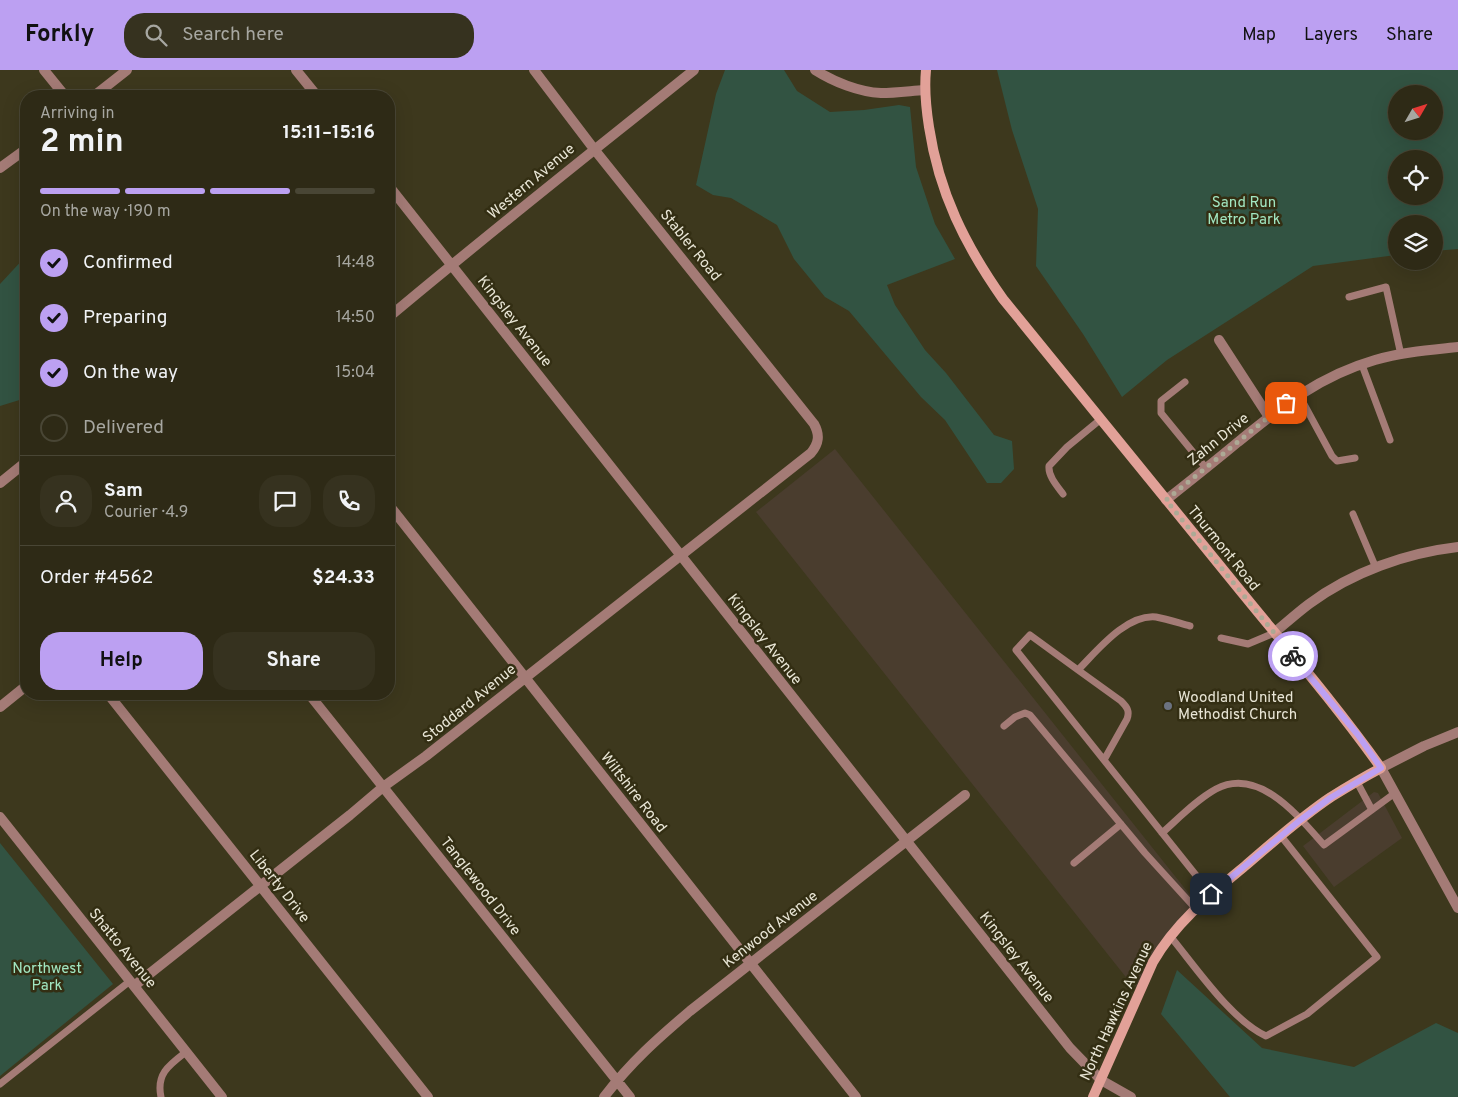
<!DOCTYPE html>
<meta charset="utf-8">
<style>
body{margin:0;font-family:Overpass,sans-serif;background:#36321f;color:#f1f3f6;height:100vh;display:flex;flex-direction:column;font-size:19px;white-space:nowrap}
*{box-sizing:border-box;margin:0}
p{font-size:16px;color:#a7a7a1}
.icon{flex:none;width:28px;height:28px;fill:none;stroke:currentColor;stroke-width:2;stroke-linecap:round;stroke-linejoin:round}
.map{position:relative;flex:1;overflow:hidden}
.panel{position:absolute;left:20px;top:20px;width:375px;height:610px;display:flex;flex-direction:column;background:#2e2a16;border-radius:20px;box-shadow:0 5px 20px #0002,0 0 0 1px #494635}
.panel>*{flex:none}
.needle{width:32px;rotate:51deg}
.controls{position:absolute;left:1388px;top:15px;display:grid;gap:10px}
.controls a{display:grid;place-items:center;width:55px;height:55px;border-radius:50%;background:#2e2a16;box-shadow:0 5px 20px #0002,0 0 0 1px #494635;font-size:25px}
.pin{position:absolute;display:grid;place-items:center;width:42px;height:42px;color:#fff;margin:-21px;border-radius:10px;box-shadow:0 2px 8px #0006}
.courier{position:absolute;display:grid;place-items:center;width:50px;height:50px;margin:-25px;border:4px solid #bca0f2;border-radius:50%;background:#fff;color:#222;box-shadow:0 1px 6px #0007}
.head em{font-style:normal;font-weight:700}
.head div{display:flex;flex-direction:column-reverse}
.head{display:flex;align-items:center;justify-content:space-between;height:85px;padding:0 20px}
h1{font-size:32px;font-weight:700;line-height:38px}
.bar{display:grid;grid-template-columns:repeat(4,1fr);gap:8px 5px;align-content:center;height:60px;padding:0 20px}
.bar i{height:6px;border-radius:4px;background:#494635}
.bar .active{background:#bca0f2}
.bar p{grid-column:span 4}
.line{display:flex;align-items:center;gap:12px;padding:0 20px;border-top:1px solid #494635}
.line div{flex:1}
.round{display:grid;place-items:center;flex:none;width:52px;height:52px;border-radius:20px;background:#36321f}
ol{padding:0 20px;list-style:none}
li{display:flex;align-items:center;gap:15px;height:55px}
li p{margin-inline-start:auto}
li .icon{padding:5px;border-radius:50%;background:#bca0f2;color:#111;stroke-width:4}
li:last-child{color:#a7a7a1}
li i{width:28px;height:28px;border:2px solid #494635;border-radius:50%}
.button{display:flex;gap:10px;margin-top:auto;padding:10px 20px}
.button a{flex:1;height:58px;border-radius:20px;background:#bca0f2;color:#111;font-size:20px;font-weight:700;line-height:58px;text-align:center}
.button a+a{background:#36321f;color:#f1f3f6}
header{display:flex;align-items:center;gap:30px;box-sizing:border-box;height:70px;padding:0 25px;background:#bca0f2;color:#111}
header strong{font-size:24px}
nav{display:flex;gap:28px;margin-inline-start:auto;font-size:18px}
.search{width:350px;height:45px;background:#36321f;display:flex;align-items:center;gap:12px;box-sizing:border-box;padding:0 18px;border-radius:20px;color:#a7a7a1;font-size:19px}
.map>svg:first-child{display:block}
.commercial{fill:#4a3d2e}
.green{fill:#325342;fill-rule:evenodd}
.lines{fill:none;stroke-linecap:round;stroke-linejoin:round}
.lane{stroke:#a47b76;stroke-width:7}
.street{stroke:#a47b76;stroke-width:10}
.secondary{stroke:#e2a198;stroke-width:10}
.done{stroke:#ada995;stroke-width:5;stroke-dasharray:0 9}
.route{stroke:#bca0f2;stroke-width:6}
.worship-dot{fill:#6b7280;stroke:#332e13;stroke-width:2}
.labels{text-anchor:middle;stroke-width:5;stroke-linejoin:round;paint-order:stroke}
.street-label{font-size:15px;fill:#e9e6d6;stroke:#332e13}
.park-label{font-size:15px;fill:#a1e6c1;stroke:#332e13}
.poi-label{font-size:15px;fill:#e9e6d6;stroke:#332e13;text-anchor:start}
</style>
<header>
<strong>Forkly</strong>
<div class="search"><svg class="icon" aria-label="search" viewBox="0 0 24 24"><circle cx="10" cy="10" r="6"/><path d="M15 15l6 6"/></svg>Search here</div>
<nav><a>Map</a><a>Layers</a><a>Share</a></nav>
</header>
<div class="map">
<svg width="1458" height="1027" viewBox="0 0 1458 1027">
<rect width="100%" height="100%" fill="#3d381d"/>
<path class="commercial" d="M835,379L1198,835L1176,859L1140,920L1125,906L756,442Z
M1374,722L1378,723L1402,768L1334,817L1303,776Z"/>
<path class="green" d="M725,0H784L797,21L830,42L864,40L899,35L910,37L916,97L935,154L955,189L887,215L895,235L925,280L946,303L994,365L1012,371L1014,399L1001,413H987L945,350L921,327L849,241L825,227L794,189L777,155L731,128L713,125L696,115L716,24Z
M997,0H1458V179L1434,181V154H1396V185L1313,196L1167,290L1122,327L1083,264L1036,196L1038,139L1012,60ZM1396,24H1434V61H1396ZM1396,89H1434V126H1396Z
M26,186V328L0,336V214Z
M0,773L113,914L0,1006Z
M1177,900L1262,978L1354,997L1436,953L1458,963V1027H1230L1161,944Z"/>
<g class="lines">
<path class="lane" d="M1349,227L1386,217L1401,285
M1362,295L1390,370
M1185,312L1161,331V343L1206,398
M1299,325L1332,386L1337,391L1355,388
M1063,424C1057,416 1048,406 1049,396L1067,377L1101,349
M1353,444L1376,498
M1190,556C1179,553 1167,549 1156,547C1126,544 1097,581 1078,600L1030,565L1016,580L1211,824
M1221,568L1248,574L1274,563
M1078,600L1121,631C1127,637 1130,641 1127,649L1104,690
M1004,656L1015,647L1025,643L1030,645L1145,783L1195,838
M1357,712L1372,740
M1162,763C1179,748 1196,730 1216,719C1259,696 1299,747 1324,775L1395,723
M1074,793L1121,754
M1170,866C1195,896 1231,950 1266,966L1307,944L1377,887L1281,766
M0,1014L130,911
M161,1027C156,1004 169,995 186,982"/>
<path class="street" d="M44,0L65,26
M296,0L317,26
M815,0C834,12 859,22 881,23C895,23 910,21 924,20
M94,26L127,0
M0,98L26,79
M389,116L1070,978L1101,1010L1131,1027
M389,247C489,163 592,82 694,0
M1219,270L1269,347
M0,413L26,392
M1166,430C1190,411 1214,392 1238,372C1281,337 1319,306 1375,290C1402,282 1430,280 1458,277
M389,435L856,1027
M1274,563C1286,553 1297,543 1309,534C1352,502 1406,483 1458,477
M108,624L428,1027
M309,624L630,1027
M0,637L26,616
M1458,662L1424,676L1381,698L1458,838
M0,747L222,1027
M134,916L350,745L383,717L426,686L811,383C819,373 820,365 814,354L594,79L534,0
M604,1027C631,992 657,969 690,941L965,725"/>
<path class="secondary" d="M926,0C924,20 926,38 929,57C939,123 965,175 1003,229C1079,322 1154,415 1230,508C1281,571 1334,632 1381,698C1364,707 1347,717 1331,727C1301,747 1273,772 1245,796C1210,825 1176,852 1153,892L1093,1027"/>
</g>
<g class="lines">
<path class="done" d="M1286,333L1166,430L1293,586"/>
<path class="route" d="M1211,824L1299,751L1330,728L1381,698L1358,665L1293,586"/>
</g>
<circle class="worship-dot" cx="1168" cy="636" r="5"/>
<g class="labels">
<g class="street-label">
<text transform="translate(531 111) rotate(-40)" y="5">Western Avenue</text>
<text transform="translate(691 175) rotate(51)" y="5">Stabler Road</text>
<text transform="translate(515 251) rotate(52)" y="5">Kingsley Avenue</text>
<text transform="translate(1218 369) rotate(-39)" y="5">Zahn Drive</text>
<text transform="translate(1224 478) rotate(51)" y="5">Thurmont Road</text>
<text transform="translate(765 569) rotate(52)" y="5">Kingsley Avenue</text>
<text transform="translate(469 633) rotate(-39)" y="5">Stoddard Avenue</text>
<text transform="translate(634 722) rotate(52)" y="5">Wiltshire Road</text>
<text transform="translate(280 816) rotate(52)" y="5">Liberty Drive</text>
<text transform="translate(481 816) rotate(52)" y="5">Tanglewood Drive</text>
<text transform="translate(770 859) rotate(-38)" y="5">Kenwood Avenue</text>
<text transform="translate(123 878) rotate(51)" y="5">Shatto Avenue</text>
<text transform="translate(1017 887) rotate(52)" y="5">Kingsley Avenue</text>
<text transform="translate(1116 941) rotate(-65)" y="5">North Hawkins Avenue</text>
</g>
<g class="park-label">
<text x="1244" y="137">Sand Run<tspan x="1244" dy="17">Metro Park</tspan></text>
<text x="47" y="903">Northwest<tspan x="47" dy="17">Park</tspan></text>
</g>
<g class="poi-label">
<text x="1178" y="632">Woodland United<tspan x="1178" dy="17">Methodist Church</tspan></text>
</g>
</g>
</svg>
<div class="controls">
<a><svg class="needle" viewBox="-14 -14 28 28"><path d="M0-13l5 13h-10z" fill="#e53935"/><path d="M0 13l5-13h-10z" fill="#a7a7a1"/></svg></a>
<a><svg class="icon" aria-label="locate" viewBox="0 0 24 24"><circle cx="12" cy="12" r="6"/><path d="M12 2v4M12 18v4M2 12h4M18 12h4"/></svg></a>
<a><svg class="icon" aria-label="layers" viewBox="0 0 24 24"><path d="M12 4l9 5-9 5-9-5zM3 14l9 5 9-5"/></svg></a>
</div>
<div class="pin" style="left:1286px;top:333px;background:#ea580c"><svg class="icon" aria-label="bag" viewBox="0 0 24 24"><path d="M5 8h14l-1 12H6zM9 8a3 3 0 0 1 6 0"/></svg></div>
<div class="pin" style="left:1211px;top:824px;background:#1f2937"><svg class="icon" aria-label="home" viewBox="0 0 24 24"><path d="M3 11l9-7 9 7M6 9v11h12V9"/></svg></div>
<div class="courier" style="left:1293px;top:586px"><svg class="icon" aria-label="bike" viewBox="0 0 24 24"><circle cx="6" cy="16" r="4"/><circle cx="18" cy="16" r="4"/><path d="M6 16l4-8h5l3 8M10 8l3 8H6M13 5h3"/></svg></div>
<section class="panel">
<div class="head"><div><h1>2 min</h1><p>Arriving in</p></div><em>15:11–15:16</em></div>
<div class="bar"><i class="active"></i><i class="active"></i><i class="active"></i><i></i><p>On the way · 190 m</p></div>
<ol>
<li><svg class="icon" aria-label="check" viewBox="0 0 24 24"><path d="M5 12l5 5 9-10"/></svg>Confirmed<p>14:48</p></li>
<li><svg class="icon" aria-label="check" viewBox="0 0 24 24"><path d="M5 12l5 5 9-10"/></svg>Preparing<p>14:50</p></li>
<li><svg class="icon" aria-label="check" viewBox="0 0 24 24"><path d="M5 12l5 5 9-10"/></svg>On the way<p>15:04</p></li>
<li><i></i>Delivered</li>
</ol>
<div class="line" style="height:90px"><a class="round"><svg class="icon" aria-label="person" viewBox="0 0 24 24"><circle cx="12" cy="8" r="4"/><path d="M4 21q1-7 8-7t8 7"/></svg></a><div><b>Sam</b><p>Courier · 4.9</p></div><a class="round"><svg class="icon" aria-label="chat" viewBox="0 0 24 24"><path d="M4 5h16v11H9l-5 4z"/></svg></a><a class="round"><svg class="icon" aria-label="phone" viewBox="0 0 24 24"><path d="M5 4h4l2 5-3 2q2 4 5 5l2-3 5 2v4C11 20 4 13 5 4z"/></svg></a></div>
<div class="line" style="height:65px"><div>Order #4562</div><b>$24.33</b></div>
<div class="button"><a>Help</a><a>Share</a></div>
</section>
</div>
